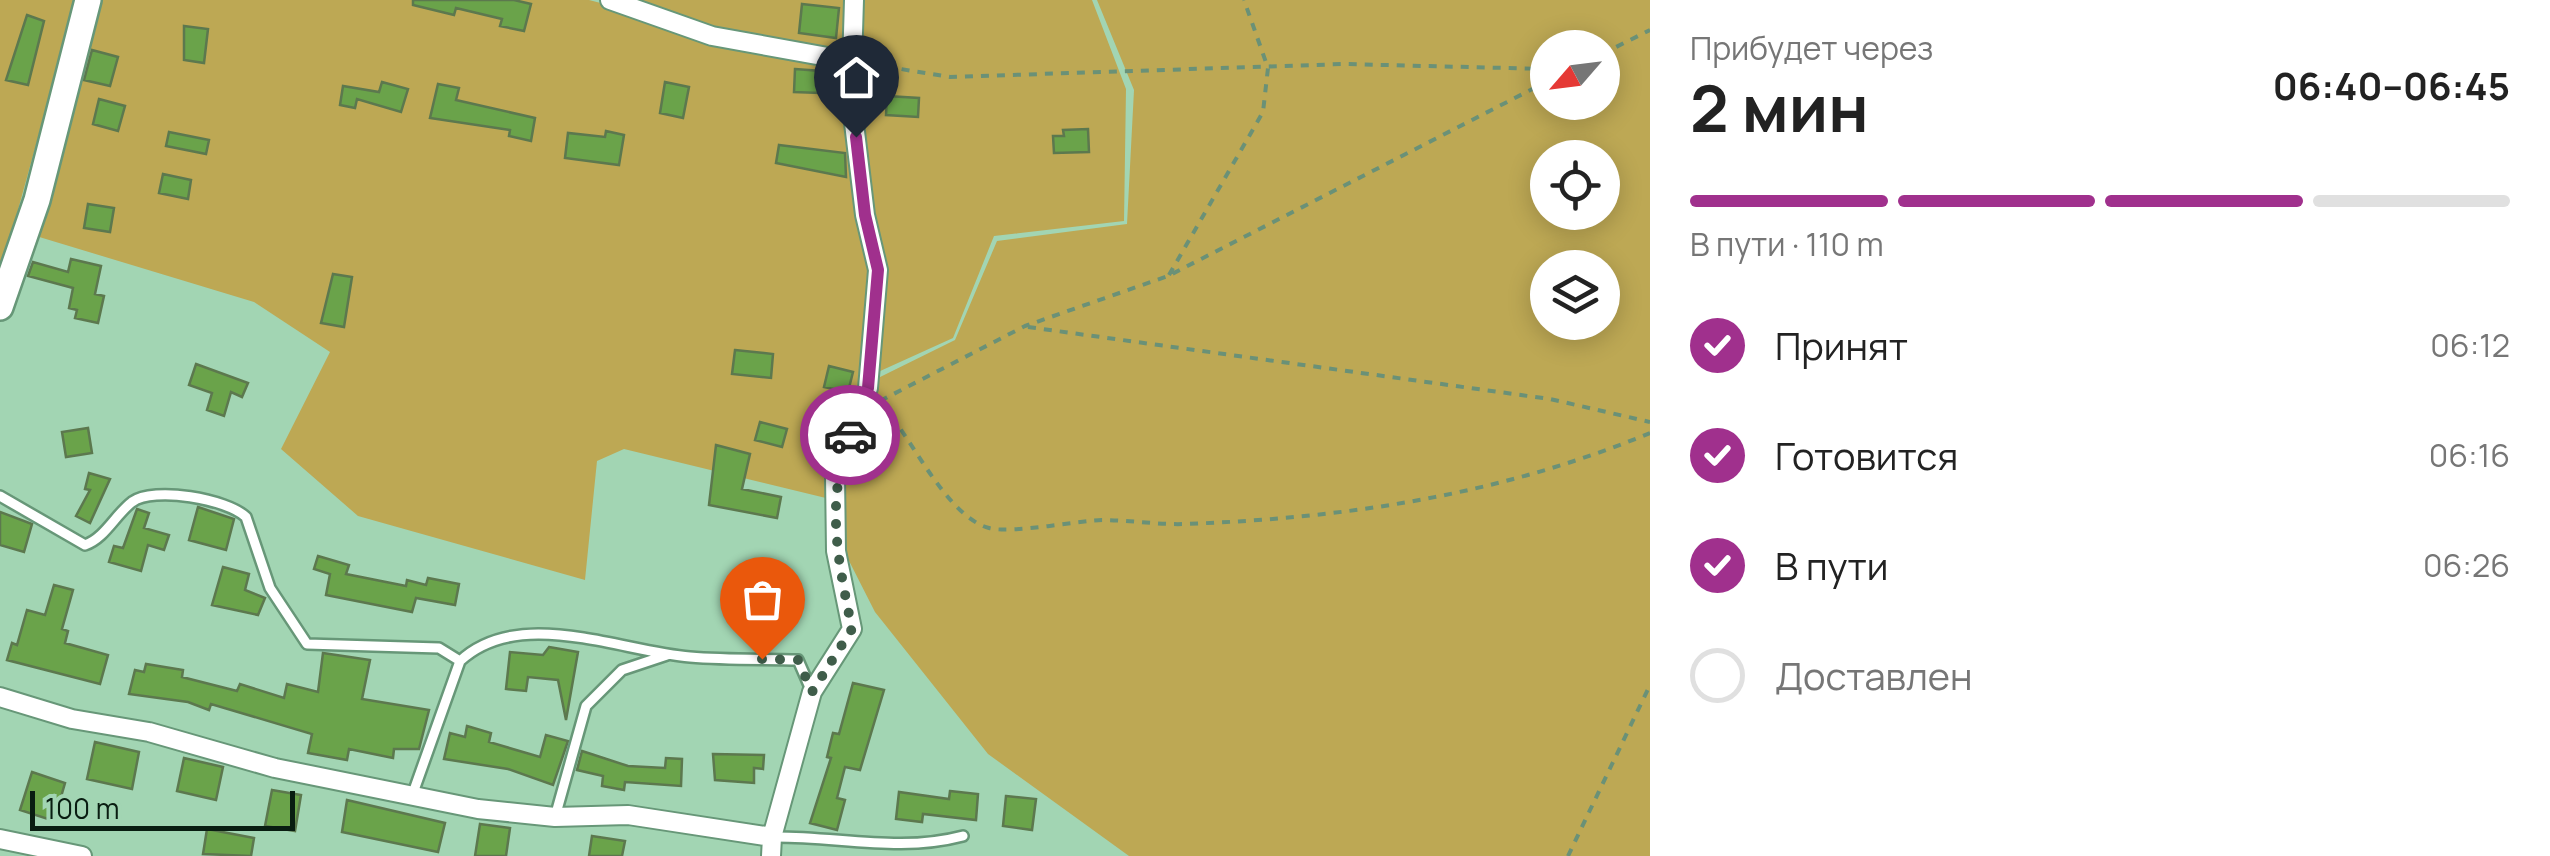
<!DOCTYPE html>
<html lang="ru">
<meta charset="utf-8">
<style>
body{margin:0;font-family:Manrope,sans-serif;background:#f2f2f2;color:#222;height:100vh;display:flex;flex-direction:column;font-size:38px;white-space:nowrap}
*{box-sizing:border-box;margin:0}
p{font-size:32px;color:#767676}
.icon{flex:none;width:55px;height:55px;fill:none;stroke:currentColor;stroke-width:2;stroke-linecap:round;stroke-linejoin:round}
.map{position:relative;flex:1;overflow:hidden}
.details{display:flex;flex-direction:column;background:#fff;width:900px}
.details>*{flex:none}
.needle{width:65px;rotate:242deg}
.buttons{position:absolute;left:1530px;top:30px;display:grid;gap:20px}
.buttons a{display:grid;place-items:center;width:90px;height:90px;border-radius:50%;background:#fff;box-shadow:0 5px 25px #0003;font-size:50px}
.scale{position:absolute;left:30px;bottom:25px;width:265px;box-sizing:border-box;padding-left:10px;border:5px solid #091d11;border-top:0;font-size:28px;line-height:35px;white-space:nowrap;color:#091d11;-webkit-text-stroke:8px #a2d5b3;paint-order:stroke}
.pin{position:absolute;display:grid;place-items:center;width:85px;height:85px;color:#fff;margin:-102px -42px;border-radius:50% 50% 50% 0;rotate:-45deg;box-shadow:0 0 10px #0007}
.pin .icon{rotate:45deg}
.courier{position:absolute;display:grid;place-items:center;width:100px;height:100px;margin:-50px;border:8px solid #a0308d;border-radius:50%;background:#fff;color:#222;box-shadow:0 2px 12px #0007}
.head em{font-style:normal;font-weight:700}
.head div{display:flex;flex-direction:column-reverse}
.head{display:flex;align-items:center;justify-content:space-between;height:170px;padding:0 40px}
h1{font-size:65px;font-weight:700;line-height:75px}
.bar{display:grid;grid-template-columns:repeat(4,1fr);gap:15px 10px;align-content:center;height:120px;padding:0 40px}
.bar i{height:12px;border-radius:8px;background:#e0e0e0}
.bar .selected{background:#a0308d}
.bar p{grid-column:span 4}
ol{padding:0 40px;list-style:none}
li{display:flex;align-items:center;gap:30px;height:110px}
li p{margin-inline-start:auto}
li .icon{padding:10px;border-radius:50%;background:#a0308d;color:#fff;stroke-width:4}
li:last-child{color:#767676}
li i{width:55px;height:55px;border:5px solid #e0e0e0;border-radius:50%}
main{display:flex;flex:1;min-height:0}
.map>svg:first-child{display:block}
.green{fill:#bda854;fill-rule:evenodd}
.building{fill:#6aa34a;stroke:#5c784e;stroke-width:2.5}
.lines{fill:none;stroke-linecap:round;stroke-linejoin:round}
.lane-casing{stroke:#679778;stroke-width:14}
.street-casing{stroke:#679778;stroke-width:22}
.secondary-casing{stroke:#679778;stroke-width:30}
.path{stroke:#6a9177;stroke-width:4;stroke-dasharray:8 8;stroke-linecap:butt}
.lane{stroke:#fff;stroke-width:9}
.street{stroke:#fff;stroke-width:18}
.secondary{stroke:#fff;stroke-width:25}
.done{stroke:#3f5d4a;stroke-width:10;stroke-dasharray:0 18}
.route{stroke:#a0308d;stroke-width:12}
</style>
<main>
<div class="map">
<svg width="1650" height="856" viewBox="0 0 1650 856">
<rect width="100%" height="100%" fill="#a2d5b3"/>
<path class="green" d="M0,0H76L0,275Z
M96,0H589L830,62C866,162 879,275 864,380C859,420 841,460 830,499L624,449L597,461L585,580L358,516L281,449L330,352L254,302L36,236Z
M640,0H847L843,52L713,28Z
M860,0H1092L1126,89L1124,221L994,236L953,338L878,372L882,265L859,99Z
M1097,0H1650V856H1129L988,754L875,612L844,551L843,475L876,379L955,340L997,241L1127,224L1134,90ZM1548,48H1602V102H1548ZM1548,158H1602V212H1548ZM1548,268H1602V322H1548Z"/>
<path class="building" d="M413,0H514L531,4L524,31L500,26L502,19L456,8L454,15L413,5Z
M802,4L839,8L836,38L799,33Z
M27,15L44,21L28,85L6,80Z
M184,26L208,29L204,63L184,60Z
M92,50L118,57L110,86L84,80Z
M795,69L821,71L820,93L794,92Z
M382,82L408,89L401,112L357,99L355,108L340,105L343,86L379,92Z
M665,82L689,87L683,118L660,113Z
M438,84L459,88L456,100L535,118L531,141L509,136L510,130L430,118Z
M887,96L919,98L918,117L886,115Z
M99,99L125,106L118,131L93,124Z
M1088,129L1089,152L1054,153L1053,136H1064L1063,130Z
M606,131L624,135L619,165L565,158L568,133L605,137Z
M169,132L209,140L206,154L166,146Z
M779,145L845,153L846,177L776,163Z
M163,174L191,180L188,199L159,193Z
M88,204L114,208L110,232L84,228Z
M71,259L101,266L95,294L104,296L98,323L75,318L77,310L69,308L73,288L28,276L33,262L68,272Z
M333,274L352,277L344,327L321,323Z
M735,350L773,354L771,378L732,374Z
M196,364L248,383L242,397L231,392L224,416L207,410L212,393L189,385Z
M829,366L853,372L848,392L824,387Z
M760,422L787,429L782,447L755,440Z
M88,428L92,453L66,457L62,432Z
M716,445L750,454L742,489L781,497L777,518L709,505Z
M89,473L110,479L90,523L76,516L90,490L85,489Z
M198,507L234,519L226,550L189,540Z
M137,509L149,513L144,528L169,535L164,550L148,545L141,571L109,562L114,546L123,548Z
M0,512L32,524L24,552L0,545Z
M318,556L349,565L346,574L406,586L407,580L426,585L428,578L459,584L455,605L416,598L412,612L326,595L330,574L314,569Z
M223,567L249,574L245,590L265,598L258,615L212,605Z
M54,585L73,590L62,629L68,631L65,643L108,655L100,684L7,660L12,643L17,645L27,610L45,615Z
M549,647L578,652L566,720L558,680L528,677L526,691L506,689L510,652L543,655Z
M323,653L370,660L362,699L429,710L419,749H394L393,758L349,749L347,760L308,753L312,734L211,704L209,710L188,702L129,694L135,670L144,672L146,664L183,670L182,677L237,691L240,684L284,698L287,684L318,692Z
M853,683L884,690L860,770L845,767L837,798L845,800L837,830L810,823L831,758L827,757L833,733L839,734Z
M467,726L491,733L489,742L540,757L546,735L568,741L553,785L508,769L444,759L450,733L465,737Z
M95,742L139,752L132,789L87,779Z
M582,751L628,766L665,768L666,758L682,759L681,786L625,782L624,790L602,786L603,776L577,770Z
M713,754L764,755L763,769L754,768V783L715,780Z
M184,758L223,767L216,800L177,791Z
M32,772L65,783L54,821L20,810Z
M272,790L301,795L295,831L265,826Z
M950,791L978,794L976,820L923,814L922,822L896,819L899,792L949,799Z
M1006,796L1036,799L1032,830L1003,826Z
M347,800L445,823L438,852L342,832Z
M480,824L510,828L506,856H475Z
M207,829L254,838L251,856L203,854Z
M592,836L625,841L622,856H589Z"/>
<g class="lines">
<g class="lane-casing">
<path id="lane" d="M0,496L85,545C105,538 115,515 132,502C154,486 227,499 246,517L270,588L307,644L439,648L460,661
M413,793L460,661C519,606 619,651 690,657C725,660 762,659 798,660L812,692
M555,817L586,706L622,670L667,655
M772,837C837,836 899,853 963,836"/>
</g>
<g class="street-casing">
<path id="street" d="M610,0L712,36L850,61
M0,697L72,719L149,732L275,768L478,809L555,817L628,815L772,837
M0,839L82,856
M771,856L772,837L812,692L852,629L836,551L835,475L868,388L878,270L865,215L851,98L854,0"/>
</g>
<g class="secondary-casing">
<path id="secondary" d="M0,307L37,200L88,0"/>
</g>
<path class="path" d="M1602,54L1650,30
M870,64L950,77L1344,64L1548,69
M1169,275L1263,112L1268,68L1244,0
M1028,327L1550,399L1650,422
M880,401L1025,326L1168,276L1548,81
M882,404C911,437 947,517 989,528C1012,534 1075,521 1102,520C1130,520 1158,525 1185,524C1348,518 1499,495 1650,433
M1568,856L1650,685"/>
<use href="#lane" class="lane"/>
<use href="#street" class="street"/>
<use href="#secondary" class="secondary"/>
</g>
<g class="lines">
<path class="done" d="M762,659L798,660L812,692L852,629C838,560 825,503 850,435"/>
<path class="route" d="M850,435L868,388L878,270L865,215L856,137"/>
</g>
</svg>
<div class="buttons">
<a><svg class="needle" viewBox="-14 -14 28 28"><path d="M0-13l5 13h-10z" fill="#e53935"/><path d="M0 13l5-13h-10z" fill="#767676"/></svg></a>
<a><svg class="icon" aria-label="locate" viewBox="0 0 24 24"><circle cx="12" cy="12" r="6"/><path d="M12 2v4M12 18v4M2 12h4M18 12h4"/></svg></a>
<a><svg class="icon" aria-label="layers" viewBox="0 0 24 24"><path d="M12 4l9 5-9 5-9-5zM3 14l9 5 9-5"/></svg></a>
</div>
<div class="scale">100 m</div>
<div class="pin" style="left:762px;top:659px;background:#ea580c"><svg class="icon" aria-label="bag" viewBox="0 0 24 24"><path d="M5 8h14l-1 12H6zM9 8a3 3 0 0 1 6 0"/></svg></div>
<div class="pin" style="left:856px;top:137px;background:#1f2937"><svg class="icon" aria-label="home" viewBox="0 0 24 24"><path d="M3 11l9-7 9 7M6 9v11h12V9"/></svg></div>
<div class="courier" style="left:850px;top:435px"><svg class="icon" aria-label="car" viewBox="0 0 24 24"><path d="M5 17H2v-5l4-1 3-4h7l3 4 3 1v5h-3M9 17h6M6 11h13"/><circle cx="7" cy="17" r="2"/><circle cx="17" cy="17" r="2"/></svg></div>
</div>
<section class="details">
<div class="head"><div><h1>2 мин</h1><p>Прибудет через</p></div><em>06:40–06:45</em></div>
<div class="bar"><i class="selected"></i><i class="selected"></i><i class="selected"></i><i></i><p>В пути · 110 m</p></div>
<ol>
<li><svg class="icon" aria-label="check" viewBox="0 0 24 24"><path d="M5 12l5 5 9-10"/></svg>Принят<p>06:12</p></li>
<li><svg class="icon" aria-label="check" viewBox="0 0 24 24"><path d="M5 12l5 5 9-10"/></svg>Готовится<p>06:16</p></li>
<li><svg class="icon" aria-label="check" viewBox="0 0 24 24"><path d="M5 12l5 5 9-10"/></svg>В пути<p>06:26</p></li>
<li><i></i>Доставлен</li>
</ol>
</section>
</main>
